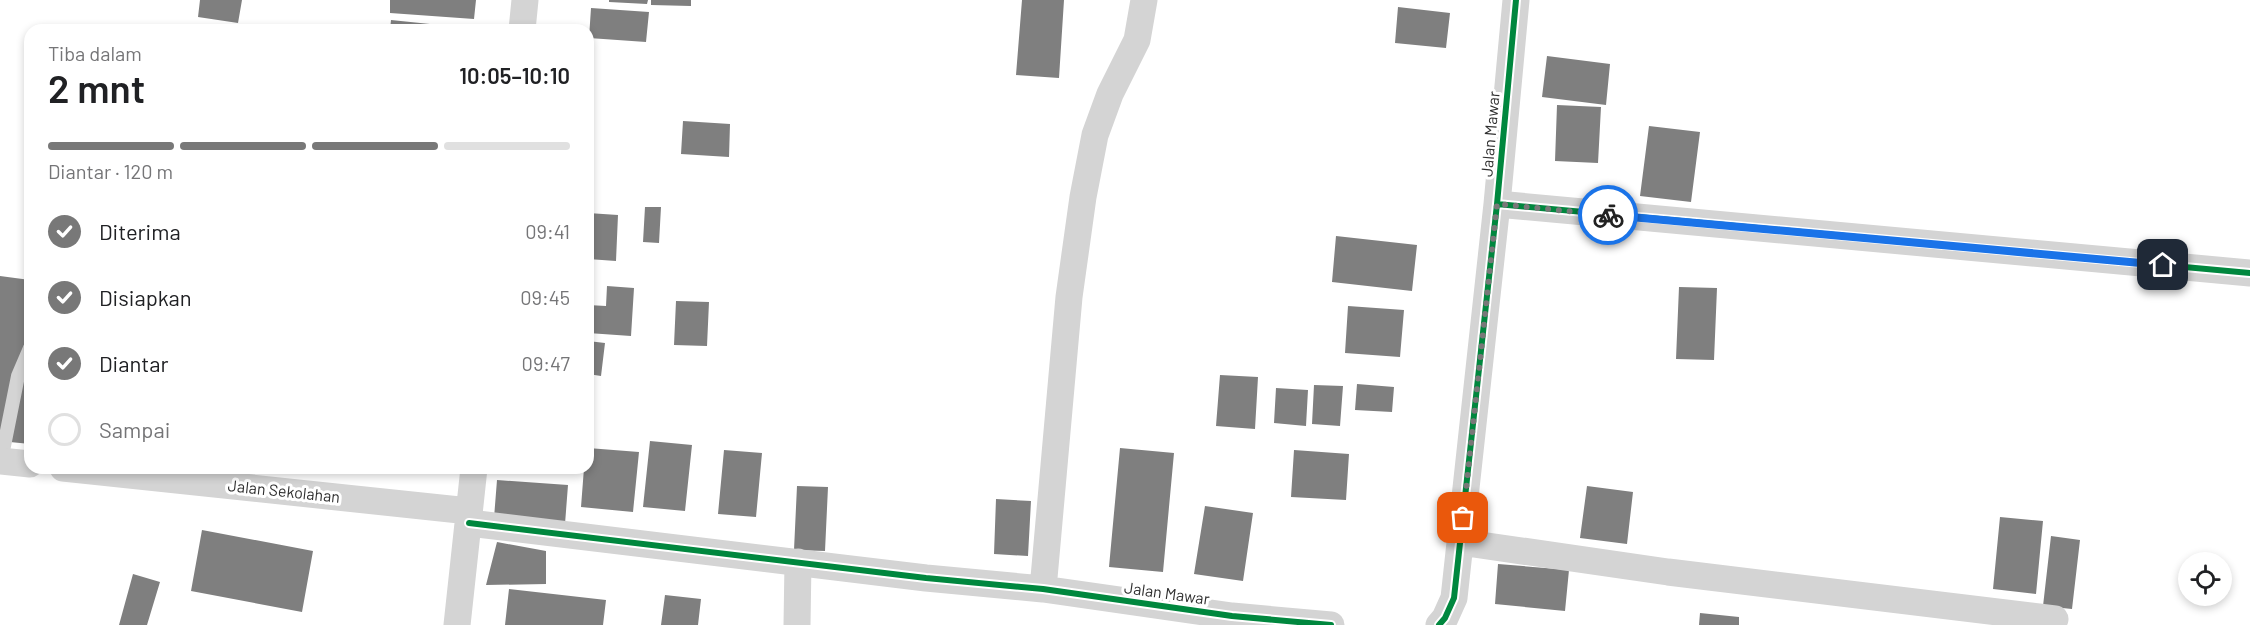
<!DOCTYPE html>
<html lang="id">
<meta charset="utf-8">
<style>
body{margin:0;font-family:Barlow,sans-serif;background:#f2f2f2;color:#202124;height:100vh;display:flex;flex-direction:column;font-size:22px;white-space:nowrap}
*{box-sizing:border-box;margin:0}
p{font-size:20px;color:#757577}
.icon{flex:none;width:33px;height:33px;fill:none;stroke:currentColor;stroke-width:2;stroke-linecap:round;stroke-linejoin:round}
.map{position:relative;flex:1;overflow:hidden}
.side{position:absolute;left:24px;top:24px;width:570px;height:450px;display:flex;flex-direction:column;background:#fff;border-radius:18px;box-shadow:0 3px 9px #0003}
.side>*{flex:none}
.buttons{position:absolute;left:2178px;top:552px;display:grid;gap:12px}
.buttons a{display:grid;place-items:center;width:54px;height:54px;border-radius:50%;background:#fff;box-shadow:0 3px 9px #0003;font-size:30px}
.pin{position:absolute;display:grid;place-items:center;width:51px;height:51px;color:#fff;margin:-26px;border-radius:12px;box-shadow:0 3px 9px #0006}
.courier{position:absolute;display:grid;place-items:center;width:60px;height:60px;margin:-30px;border:4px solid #1a73e8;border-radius:50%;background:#fff;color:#222;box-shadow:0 2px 8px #0007}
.headline em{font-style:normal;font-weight:600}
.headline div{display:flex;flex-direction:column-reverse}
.headline{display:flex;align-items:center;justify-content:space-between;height:102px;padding:0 24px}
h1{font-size:39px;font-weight:600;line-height:45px}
.bar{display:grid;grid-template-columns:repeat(4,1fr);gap:9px 6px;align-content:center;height:72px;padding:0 24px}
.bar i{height:8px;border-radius:4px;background:#e0e0e0}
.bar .active{background:#787878}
.bar p{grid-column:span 4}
ol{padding:0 24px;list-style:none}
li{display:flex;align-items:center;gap:18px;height:66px}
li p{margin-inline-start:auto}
li .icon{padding:6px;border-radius:50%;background:#787878;color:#fff;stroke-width:4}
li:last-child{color:#757577}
li i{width:33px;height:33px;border:3px solid #e0e0e0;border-radius:50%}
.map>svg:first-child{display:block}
.building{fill:#7f7f7f}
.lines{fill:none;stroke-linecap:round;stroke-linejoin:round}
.service{stroke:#d4d4d4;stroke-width:14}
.minor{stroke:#d4d4d4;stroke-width:27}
.cycleway-casing{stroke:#fff;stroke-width:10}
.cycleway{stroke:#00873e;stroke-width:6}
.done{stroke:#787878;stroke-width:6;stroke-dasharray:0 10.8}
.route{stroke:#1a73e8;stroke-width:8}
.labels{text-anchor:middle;stroke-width:6;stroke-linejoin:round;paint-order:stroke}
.street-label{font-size:16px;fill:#2f2f2f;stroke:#fff}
</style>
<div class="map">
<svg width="2250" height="625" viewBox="0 0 2250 625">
<rect width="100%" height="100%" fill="#fff"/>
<path class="building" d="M200,0H242L238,23L198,17Z
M390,0H476L474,19L390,13Z
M609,0H648L647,4L609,2Z
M651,0H691V6L651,5Z
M1022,0H1064L1059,78L1016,75Z
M1398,7L1450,13L1446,48L1395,43Z
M591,8L649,12L646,42L589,38Z
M391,20L459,27L458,30H390Z
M1547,56L1610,64L1606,105L1542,97Z
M1557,105L1601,107L1598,163L1555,161Z
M683,121L730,124L729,157L681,154Z
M1649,126L1700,132L1691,202L1640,196Z
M645,207H661L659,243L643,242Z
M588,213L618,215L616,261L588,259Z
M1336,236L1417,245L1412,291L1332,282Z
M0,276L30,280V444L0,441Z
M607,286L634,288L631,336L588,333V305L606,306Z
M1679,287L1717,288L1714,360L1676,359Z
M676,301L709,302L707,346L674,345Z
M1348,306L1404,310L1400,357L1345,353Z
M588,341L605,343L601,376L588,374Z
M1220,375L1258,377L1255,429L1216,426Z
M1357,384L1394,387L1392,412L1355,410Z
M1314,385L1343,386L1340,426L1312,424Z
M1276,388L1308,390L1306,426L1274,423Z
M650,441L692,445L685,511L643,507Z
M588,448L639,452L633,512L581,507L584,468H588Z
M1120,448L1174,453L1163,572L1109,567Z
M724,450L762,453L756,517L718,514Z
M1294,450L1349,454L1346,500L1291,497Z
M497,480L568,485L565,524L494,518Z
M797,486L828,487L825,551L794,550Z
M1587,486L1633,492L1627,544L1580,538Z
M996,499L1031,501L1028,556L994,554Z
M1205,506L1253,513L1243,581L1194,574Z
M2000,517L2043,521L2036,594L1993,589Z
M202,530L313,551L302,612L191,591Z
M2051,536L2080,540L2072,609L2043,606Z
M497,542L546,551V584L486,585Z
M1498,564L1569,570L1565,611L1495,604Z
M133,574L160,582L147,625H119Z
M509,589L606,600L603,625H505Z
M665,595L701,599L698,625H661Z
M1700,613L1739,617V625H1699Z"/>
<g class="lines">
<path class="service" d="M1,461L18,376L30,348"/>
<path class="minor" d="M522,30L525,0
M1497,204L2250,273
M0,461L30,464
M63,468L469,511
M469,523L926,578L1043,589L1232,616L1331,625
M1460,542L1668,572L2055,619
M1043,589L1069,297L1083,197L1095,135L1110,94L1137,40L1144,0
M457,625L474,468
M797,625L798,562
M1439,625L1445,618L1454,598L1497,204L1516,0"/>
<g class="cycleway-casing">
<path id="cycleway" d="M1497,204L2250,273
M469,523L926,578L1043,589L1232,616L1331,625
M1439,625L1445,618L1454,598L1497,204L1516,0"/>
</g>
<use href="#cycleway" class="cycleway"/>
</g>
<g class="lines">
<path class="done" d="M1463,518L1497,204L1608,215"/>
<path class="route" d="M1608,215L2163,265"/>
</g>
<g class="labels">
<g class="street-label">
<text transform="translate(1490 134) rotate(-85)" y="6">Jalan Mawar</text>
<text transform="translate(284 491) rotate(6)" y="6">Jalan Sekolahan</text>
<text transform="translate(1167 593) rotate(8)" y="6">Jalan Mawar</text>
</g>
</g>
</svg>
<div class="buttons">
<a><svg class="icon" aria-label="locate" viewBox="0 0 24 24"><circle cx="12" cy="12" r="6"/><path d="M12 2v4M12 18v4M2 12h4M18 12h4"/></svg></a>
</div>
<div class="pin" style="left:1463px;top:518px;background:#ea580c"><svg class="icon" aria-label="bag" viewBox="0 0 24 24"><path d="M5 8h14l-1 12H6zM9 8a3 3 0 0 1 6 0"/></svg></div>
<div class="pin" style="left:2163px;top:265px;background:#1f2937"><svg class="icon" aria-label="home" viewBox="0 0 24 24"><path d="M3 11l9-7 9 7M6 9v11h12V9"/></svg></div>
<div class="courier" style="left:1608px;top:215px"><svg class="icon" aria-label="bike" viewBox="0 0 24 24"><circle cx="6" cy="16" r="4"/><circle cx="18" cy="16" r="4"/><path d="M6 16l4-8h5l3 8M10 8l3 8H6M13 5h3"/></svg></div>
<section class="side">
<div class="headline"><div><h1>2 mnt</h1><p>Tiba dalam</p></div><em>10:05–10:10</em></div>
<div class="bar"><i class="active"></i><i class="active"></i><i class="active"></i><i></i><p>Diantar · 120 m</p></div>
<ol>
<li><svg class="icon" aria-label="check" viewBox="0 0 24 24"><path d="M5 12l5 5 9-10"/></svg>Diterima<p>09:41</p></li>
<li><svg class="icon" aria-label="check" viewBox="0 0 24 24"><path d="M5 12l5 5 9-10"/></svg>Disiapkan<p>09:45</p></li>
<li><svg class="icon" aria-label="check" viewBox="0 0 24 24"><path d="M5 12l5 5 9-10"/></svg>Diantar<p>09:47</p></li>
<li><i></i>Sampai</li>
</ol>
</section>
</div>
